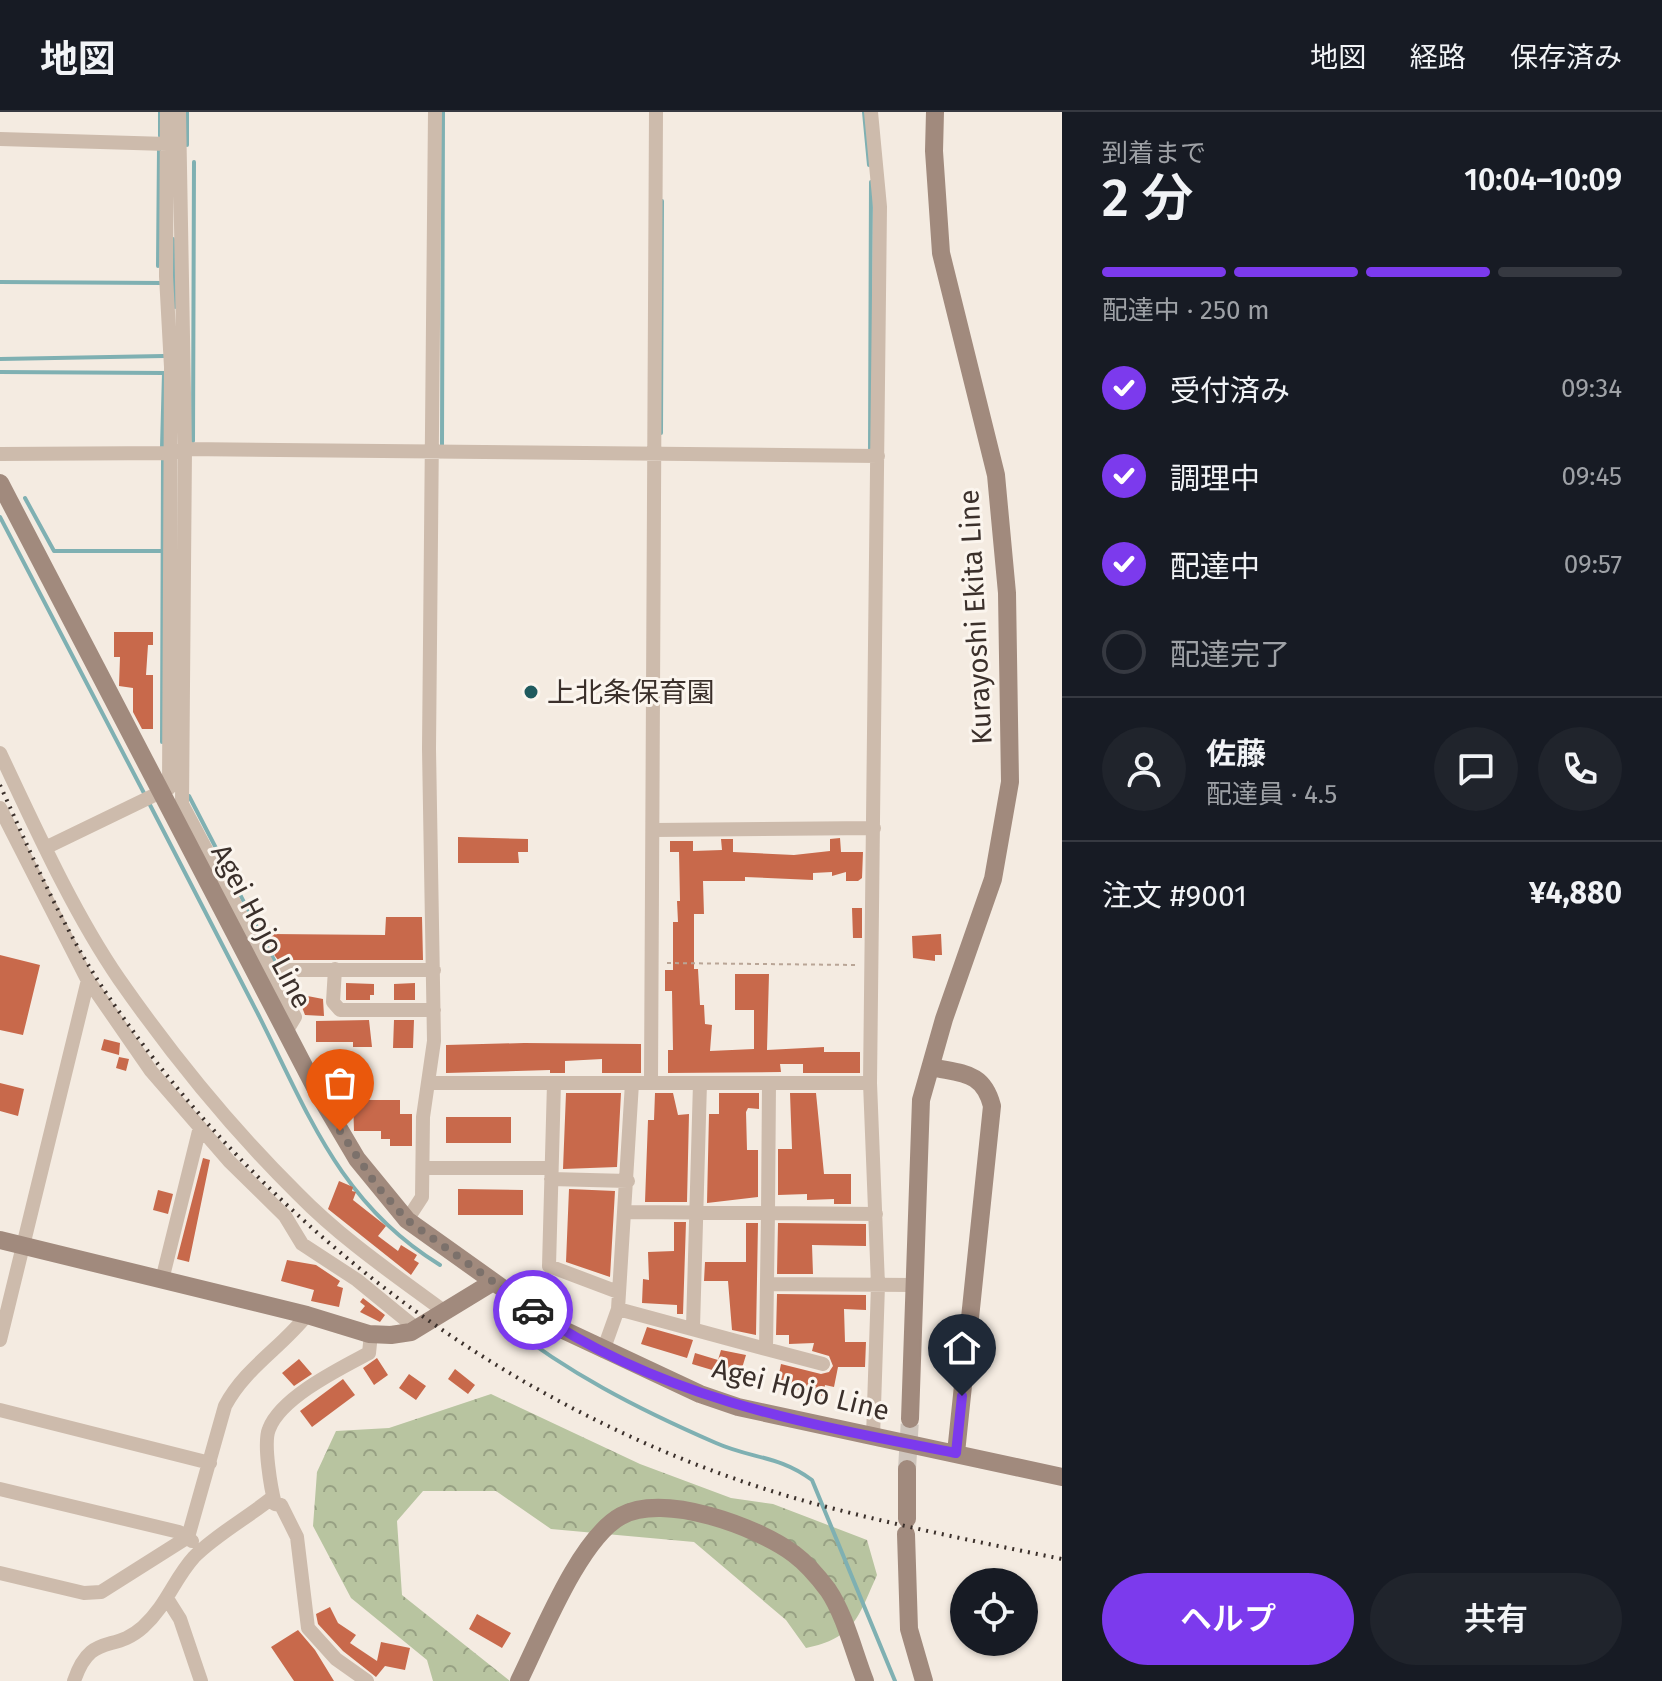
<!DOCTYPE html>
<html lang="ja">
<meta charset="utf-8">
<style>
body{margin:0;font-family:"Fira Sans","Noto Sans JP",sans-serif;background:#20242c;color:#f1f3f6;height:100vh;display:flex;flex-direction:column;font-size:30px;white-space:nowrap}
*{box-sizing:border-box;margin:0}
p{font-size:26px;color:#9ea1a6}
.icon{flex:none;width:44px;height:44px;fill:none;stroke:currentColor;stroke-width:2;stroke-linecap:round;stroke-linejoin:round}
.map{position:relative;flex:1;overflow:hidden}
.sheet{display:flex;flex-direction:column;background:#171b24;width:600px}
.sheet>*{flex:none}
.controls{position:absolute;left:950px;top:1456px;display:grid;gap:16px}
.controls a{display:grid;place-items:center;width:88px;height:88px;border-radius:50%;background:#171b24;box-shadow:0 2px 6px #0004;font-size:40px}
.pin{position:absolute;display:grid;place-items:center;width:68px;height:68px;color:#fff;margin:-82px -34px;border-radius:50% 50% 50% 0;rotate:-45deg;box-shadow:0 0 8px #0007}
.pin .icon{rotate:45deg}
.courier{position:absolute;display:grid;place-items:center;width:80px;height:80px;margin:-40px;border:6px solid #7c3aed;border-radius:50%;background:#fff;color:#222;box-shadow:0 2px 10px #0007}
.head em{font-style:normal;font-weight:600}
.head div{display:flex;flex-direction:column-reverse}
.head{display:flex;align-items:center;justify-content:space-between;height:136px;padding:0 40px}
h1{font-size:52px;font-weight:600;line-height:60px}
.bar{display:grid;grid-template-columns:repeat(4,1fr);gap:12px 8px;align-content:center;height:96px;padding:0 40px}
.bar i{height:10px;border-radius:6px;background:#363941}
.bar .current{background:#7c3aed}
.bar p{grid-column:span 4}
.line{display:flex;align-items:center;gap:20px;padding:0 40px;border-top:2px solid #363941}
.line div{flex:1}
.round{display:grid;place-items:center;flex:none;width:84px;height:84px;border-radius:42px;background:#20242c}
ol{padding:0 40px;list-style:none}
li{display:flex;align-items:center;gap:24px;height:88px}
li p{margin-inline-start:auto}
li .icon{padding:8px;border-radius:50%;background:#7c3aed;color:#fff;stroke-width:4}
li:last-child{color:#9ea1a6}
li i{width:44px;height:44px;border:4px solid #363941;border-radius:50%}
.primary-button{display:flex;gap:16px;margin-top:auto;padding:16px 40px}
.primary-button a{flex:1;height:92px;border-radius:48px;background:#7c3aed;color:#fff;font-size:32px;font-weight:600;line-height:92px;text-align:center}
.primary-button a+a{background:#20242c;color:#f1f3f6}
header{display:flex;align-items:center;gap:48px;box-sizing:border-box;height:112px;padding:0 40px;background:#171b24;border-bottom:2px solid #363941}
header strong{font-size:38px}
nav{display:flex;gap:44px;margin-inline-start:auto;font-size:28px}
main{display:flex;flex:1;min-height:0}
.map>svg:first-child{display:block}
.forest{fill:url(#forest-crowns)}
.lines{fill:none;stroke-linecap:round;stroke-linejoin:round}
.stream{stroke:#7fb0b2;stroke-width:4}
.building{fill:#c8694b}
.secondary-tunnel{stroke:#cfc6bd;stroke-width:18;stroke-dasharray:18 9;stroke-linecap:butt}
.path{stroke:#b9a596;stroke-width:2;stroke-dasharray:4 4;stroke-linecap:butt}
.street{stroke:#cdbbac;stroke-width:14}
.secondary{stroke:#a18a7d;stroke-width:18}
.rail{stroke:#3b302b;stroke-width:4;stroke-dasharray:2 6;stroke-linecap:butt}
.done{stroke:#7c716b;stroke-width:8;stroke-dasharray:0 14.4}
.route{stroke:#7c3aed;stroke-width:10}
.poi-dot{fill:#1f5a5e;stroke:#fbf5ee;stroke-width:3}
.labels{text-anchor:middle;stroke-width:6;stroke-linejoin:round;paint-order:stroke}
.street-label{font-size:28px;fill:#3b302b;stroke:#fbf5ee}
.poi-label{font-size:28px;fill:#3b302b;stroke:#fbf5ee;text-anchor:start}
</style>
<header>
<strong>地図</strong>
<nav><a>地図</a><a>経路</a><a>保存済み</a></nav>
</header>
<main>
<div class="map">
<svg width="1062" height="1569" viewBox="0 0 1062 1569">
<defs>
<pattern id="forest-crowns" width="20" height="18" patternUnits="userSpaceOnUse" patternTransform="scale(2)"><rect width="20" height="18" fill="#b8c4a0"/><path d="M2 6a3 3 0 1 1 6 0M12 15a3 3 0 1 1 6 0" fill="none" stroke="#97a083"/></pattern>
</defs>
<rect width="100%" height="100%" fill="#f4ebe1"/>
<path class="forest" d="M491,1282L640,1352L731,1386L773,1392L867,1428L877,1463C858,1505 855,1526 806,1536L786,1508L694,1430L551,1417L496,1379H423L397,1409L402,1483L510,1569H433L427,1548L351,1486L313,1414L317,1360L336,1319L389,1316Z"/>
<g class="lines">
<path class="stream" d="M160,0V24
M864,0L869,53
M187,33V0
M173,127L175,195
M158,154L159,37
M0,170L163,171
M0,247L164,244
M0,260L164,261L162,335
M661,321L662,89
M193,329L194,50
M442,333L443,0
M870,339L871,70
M25,386L54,439H162
M0,405L145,683
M162,630L163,347
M189,684L274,848
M149,691C185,761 222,831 258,902C308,1001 340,1092 440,1153
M499,1206C563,1259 640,1298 716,1331C752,1347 778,1343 812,1368L895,1569"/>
</g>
<path class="building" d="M114,520H153V533H148L146,563H153V617H142L133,600V576L119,574L120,545H114Z
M458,725L528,727V740H518L519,751H458Z
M840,726L841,740H863L862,766L858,769H846V760L832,764V760L813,761V768L745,765V769H703L704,802H694V857H698L700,893H704L705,912L712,913L710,939L754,937V898H735V862H769L767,938L824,935V940H860V961H803V952H780L781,960L668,961V938H673L672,879H665V858H673V810H678L677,789H680L679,740H670V729H693V739L722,738L721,727H733V740L794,743L830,739V727Z
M852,796H862V826H853Z
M386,805H422L423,848H278L272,840L271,822L385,823Z
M941,822L942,843H935V849L913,846L912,824Z
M0,843L40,853L23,923L0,918Z
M346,871L374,872V883H370V888H346Z
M415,871V888H394V872Z
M297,882L323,887L324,904L305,903Z
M369,908L372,935H353V930H316V909Z
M394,908H414L413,936H393Z
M104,927L120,931L119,943L101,938Z
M524,931L641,932V961H602V947L565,949V961H550V958L446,961V933Z
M119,945L129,947L126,959L116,956Z
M0,971L24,977L18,1004L0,999Z
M566,981H621L617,1055L563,1057Z
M655,981H673L678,1003L689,1002L687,1090H645L648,1008H654Z
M719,981H759V997L748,996L746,1000L747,1038H758V1085L707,1091L709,1002H719Z
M790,981H816L824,1062H851V1092H834V1087L807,1088V1082L778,1083V1037H792Z
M353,988H400V1002H412V1034H390V1027H381V1019H354Z
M446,1005H511V1031H446Z
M203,1046L210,1048L189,1150L177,1147Z
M339,1069L353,1075L352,1079L356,1080L353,1088L386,1114L378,1124L398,1139L401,1133L417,1143L414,1148L419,1151L411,1163L328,1097Z
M458,1077L523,1078V1103H458Z
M569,1077L615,1079L610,1165L566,1150Z
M158,1078L173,1082L168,1102L153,1098Z
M674,1110H686L683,1202H677V1193L642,1191L643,1167L649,1168L648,1140L674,1139Z
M746,1111H758L756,1223L732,1218L728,1169H704L705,1150H746Z
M778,1111L866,1112V1134L812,1133L813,1162H777Z
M287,1148L316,1153L340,1169L337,1174L343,1176L339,1195L311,1189L314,1178L281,1169Z
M777,1182L866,1183V1198L844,1197L845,1230H866L865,1255H838L834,1275L825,1273L823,1284L777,1272L781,1252L821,1262L829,1260L833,1254L829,1244L812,1239L814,1231L789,1232V1223H776Z
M363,1186L385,1203L380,1210L360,1200L365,1194L360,1190Z
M647,1215L693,1228L687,1246L641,1232Z
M721,1238L746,1243L739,1266L692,1252L695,1241L718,1248Z
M377,1246L388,1263L374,1273L363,1256Z
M299,1247L312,1262L294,1274L282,1261Z
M455,1257L475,1273L468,1282L448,1267Z
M409,1262L426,1274L416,1288L399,1276Z
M343,1267L355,1283L312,1315L300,1299Z
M330,1495L338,1511L356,1523L350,1531L377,1549L381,1530L410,1536L405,1558L385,1554L376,1565L343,1539L318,1512L316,1502Z
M477,1502L511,1521L502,1536L469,1517Z
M298,1518L315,1538L334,1569H294L271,1535Z"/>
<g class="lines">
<path class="secondary-tunnel" d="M907,1357L910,1307"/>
<path class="path" d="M667,851L857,853"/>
<path class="street" d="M179,0L185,337L182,692L295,905L286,920
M871,0L880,95L870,971L878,1173L873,1325
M0,27L167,32
M0,342L170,341L185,337L878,344
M0,641C35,715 73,800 119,867C172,943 232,1017 298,1082C342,1127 395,1163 445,1200
M0,696L86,865L151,959L229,1049L285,1104L302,1132L357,1168L417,1217
M655,718L874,716
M45,736L169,676L171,255L166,164L167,0
M335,857L333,890L340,898H434
M270,858H434
M651,969L656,0
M429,971H870
M554,971L549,1154L618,1180
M769,971L768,1101L876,1102
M423,1056H551
M551,1067L628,1069
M407,1108L422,1085L423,1005L434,929L429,637L435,0
M162,1168L200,1015
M767,1172L914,1173
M618,1197L766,1237L768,1101L627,1100
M693,1215L700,971
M0,1228L88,868
M766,1237L823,1252
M603,1239L618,1197L632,971
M0,1298L210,1351
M0,1377L179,1420L192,1429
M0,1461L84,1481L101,1480L188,1425L225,1294C245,1256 281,1236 307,1203
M168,1488L180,1507L201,1569
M74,1569C91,1519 113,1542 143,1515C167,1493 174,1467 194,1445C214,1424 250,1404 273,1385
M367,1569L336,1547L308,1516L297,1425L281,1393L275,1392C271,1377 263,1331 269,1317C281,1285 341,1256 369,1241L371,1222"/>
<path class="secondary" d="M0,371L318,981L357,1047L407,1108L557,1215L700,1282L738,1295L1062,1365
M931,955C962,962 983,959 992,994L956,1341
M0,1128L307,1203L369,1222L391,1223L411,1220L493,1170
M910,1307L921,988L944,907L993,767L1010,670L1007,481L996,363L941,141L934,39L935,0
M907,1407V1357
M906,1422L909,1517L924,1569
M519,1569C541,1525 579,1427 621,1404C664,1380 758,1415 794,1442C806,1451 819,1466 828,1478C845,1503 854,1541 865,1569"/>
<path class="rail" d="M0,673C33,746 65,822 111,888C276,1129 530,1313 812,1391C894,1413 978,1430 1062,1447"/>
</g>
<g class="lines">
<path class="done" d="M340,1019L377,1074L407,1108L533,1198"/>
<path class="route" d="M533,1198C658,1286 810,1313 956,1341L962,1284"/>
</g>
<circle class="poi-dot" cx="531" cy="580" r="8"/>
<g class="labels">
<g class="street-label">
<text transform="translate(975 505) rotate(-93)" y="10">Kurayoshi Ekita Line</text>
<text transform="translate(262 814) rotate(62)" y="10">Agei Hojo Line</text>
<text transform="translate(801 1277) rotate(14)" y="10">Agei Hojo Line</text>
</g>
<g class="poi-label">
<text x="547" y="590">上北条保育園</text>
</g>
</g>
</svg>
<div class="controls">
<a><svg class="icon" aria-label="locate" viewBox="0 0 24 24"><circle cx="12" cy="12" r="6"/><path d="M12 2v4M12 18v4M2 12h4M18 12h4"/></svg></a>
</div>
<div class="pin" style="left:340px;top:1019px;background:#ea580c"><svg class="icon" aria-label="bag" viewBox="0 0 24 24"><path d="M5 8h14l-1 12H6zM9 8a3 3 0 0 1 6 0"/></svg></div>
<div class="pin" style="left:962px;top:1284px;background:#1f2937"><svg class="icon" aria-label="home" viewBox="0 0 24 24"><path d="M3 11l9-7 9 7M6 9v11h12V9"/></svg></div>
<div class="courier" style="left:533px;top:1198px"><svg class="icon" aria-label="car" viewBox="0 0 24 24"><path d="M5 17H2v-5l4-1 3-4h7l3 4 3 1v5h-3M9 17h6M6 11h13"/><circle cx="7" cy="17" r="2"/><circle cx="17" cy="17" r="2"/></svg></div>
</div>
<section class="sheet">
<div class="head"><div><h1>2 分</h1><p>到着まで</p></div><em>10:04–10:09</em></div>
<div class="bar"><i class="current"></i><i class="current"></i><i class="current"></i><i></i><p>配達中 · 250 m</p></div>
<ol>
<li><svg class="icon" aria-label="check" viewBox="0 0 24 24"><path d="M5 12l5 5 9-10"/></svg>受付済み<p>09:34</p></li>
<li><svg class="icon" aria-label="check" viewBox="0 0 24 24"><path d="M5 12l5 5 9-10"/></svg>調理中<p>09:45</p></li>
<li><svg class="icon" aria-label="check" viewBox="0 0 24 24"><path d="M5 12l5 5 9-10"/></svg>配達中<p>09:57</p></li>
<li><i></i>配達完了</li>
</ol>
<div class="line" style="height:144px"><a class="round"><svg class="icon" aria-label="person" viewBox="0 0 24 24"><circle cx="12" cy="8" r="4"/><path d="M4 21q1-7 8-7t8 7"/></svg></a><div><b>佐藤</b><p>配達員 · 4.5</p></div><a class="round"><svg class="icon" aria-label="chat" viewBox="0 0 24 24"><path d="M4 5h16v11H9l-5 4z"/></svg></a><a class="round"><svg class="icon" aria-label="phone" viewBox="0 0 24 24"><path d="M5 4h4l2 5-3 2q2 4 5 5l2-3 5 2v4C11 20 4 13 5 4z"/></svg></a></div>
<div class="line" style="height:104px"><div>注文 #9001</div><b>¥4,880</b></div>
<div class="primary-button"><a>ヘルプ</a><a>共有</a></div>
</section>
</main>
